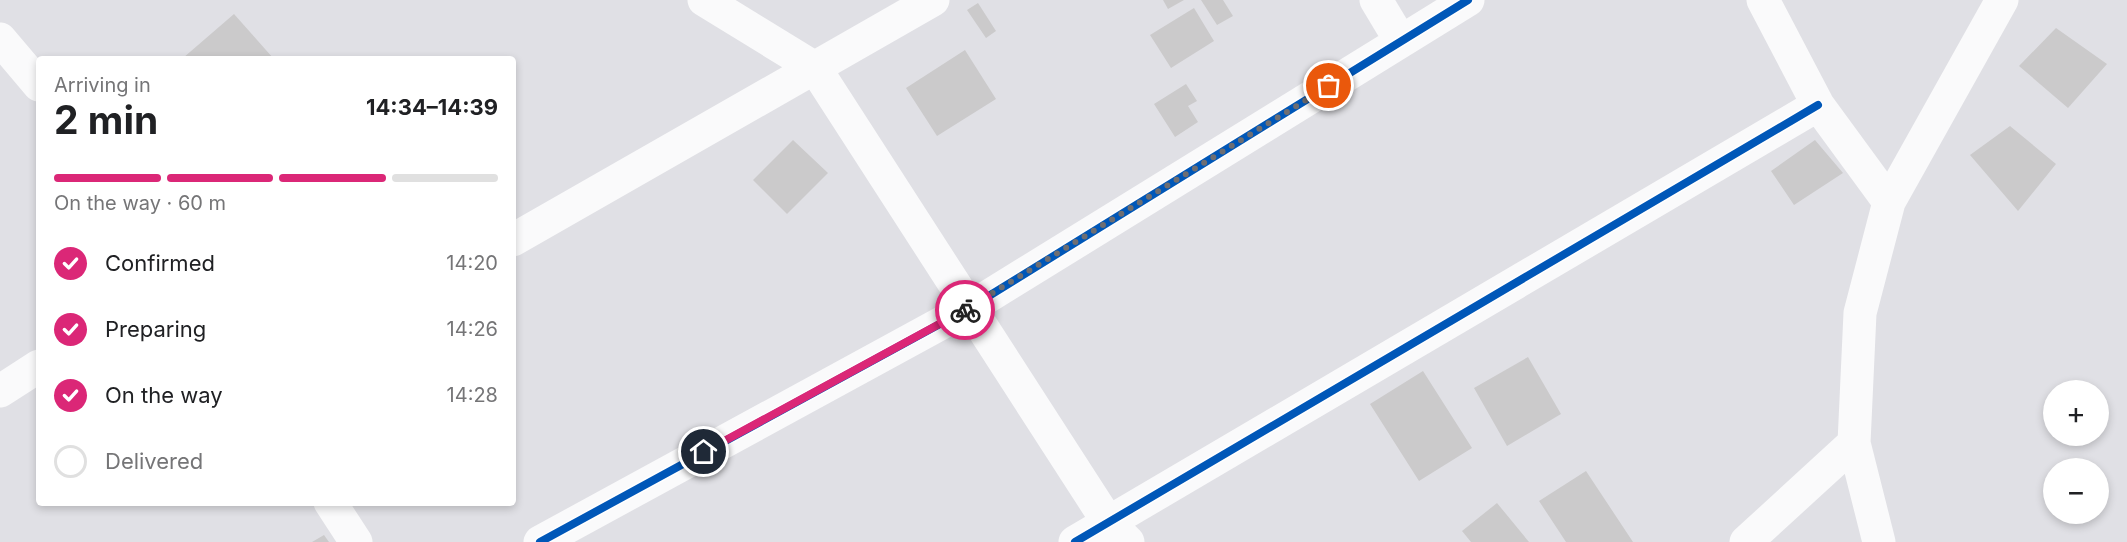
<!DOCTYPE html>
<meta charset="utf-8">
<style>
body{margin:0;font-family:Inter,sans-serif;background:#f6f6f6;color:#202124;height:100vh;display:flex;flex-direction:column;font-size:22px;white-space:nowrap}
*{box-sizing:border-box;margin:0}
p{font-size:20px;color:#757577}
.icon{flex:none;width:33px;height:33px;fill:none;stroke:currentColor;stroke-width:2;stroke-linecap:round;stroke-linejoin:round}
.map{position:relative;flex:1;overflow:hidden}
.sheet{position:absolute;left:36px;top:56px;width:480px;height:450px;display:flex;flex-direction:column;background:#fff;border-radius:6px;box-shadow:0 3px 9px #0003}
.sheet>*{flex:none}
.tools{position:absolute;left:2043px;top:380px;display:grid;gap:12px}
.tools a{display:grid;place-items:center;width:66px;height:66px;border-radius:50%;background:#fff;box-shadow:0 3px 9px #0003;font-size:30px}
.pin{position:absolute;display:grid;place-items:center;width:51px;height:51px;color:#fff;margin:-26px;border:3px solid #fff;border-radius:50%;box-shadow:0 2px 6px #0007}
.courier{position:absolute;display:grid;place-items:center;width:60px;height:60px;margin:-30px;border:4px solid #db2777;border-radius:50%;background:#fff;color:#222;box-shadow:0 2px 8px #0007}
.headline em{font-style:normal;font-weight:700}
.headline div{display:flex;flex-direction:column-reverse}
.headline{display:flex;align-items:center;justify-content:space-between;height:102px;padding:0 18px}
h1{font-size:39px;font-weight:700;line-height:45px}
.bar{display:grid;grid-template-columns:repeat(4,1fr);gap:9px 6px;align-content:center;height:72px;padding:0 18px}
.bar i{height:8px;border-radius:4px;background:#e0e0e0}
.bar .selected{background:#db2777}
.bar p{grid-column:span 4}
ol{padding:0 18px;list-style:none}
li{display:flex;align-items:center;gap:18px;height:66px}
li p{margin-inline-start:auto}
li .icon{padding:6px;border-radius:50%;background:#db2777;color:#fff;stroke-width:4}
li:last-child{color:#757577}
li i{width:33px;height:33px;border:3px solid #e0e0e0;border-radius:50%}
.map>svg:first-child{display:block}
.building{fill:#cbcacb}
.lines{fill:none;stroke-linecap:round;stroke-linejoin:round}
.minor{stroke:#fafafb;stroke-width:33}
.cycleway-casing{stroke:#fff;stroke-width:11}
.cycleway{stroke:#0057b8;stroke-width:8}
.done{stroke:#6e6e72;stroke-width:6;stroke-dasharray:0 10.8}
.route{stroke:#db2777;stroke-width:8}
</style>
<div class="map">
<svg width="2127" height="542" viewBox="0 0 2127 542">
<rect width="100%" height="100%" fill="#e0e0e5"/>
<path class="building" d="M1163,0H1184L1168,9Z
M1201,0H1223L1233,16L1217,25Z
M978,3L996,31L986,38L967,10Z
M1194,8L1214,41L1171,68L1150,35Z
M234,14L273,58H183Z
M2056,28L2107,64L2068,108L2019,66Z
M965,50L996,99L937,136L906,88Z
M1186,84L1197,101L1188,106L1198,122L1175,137L1154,104Z
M2010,126L2056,164L2018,211L1970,155Z
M793,140L828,173L787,214L753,180Z
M1815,140L1843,173L1794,205L1771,171Z
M1528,357L1561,414L1507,446L1474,388Z
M1423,371L1472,448L1419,481L1370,404Z
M1586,471L1633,542H1566L1539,501Z
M1497,503L1529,542H1471L1462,531Z
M324,535L329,542H312Z"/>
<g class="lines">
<path class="minor" d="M704,0L815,68L1108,522L1128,542
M1376,0L1397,35
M1763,0L1818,105L1889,202
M0,39L39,85
M513,240L933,0
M0,391L39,366
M330,502L356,542
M540,542L971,307L1468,0
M1075,542L1818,105
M1746,542L1854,443
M1879,542L1854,443L1860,313L1889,202L2002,0"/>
<g class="cycleway-casing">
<path id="cycleway" d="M540,542L971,307L1468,0
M1075,542L1818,105"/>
</g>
<use href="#cycleway" class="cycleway"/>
</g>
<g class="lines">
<path class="done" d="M965,310L1329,86"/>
<path class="route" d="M704,452L965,310"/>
</g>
</svg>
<div class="tools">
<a>+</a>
<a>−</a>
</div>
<div class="pin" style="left:1329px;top:86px;background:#ea580c"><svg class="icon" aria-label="bag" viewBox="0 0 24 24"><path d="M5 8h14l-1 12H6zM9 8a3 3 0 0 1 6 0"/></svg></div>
<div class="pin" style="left:704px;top:452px;background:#1f2937"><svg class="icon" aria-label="home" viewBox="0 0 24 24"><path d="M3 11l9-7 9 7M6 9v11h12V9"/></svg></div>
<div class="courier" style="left:965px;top:310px"><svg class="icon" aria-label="bike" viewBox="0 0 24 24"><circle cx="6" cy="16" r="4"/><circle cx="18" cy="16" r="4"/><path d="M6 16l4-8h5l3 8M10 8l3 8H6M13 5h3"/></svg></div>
<section class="sheet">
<div class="headline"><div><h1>2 min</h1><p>Arriving in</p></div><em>14:34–14:39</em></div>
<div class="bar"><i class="selected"></i><i class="selected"></i><i class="selected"></i><i></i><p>On the way · 60 m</p></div>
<ol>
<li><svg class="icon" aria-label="check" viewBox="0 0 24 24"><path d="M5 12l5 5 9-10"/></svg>Confirmed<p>14:20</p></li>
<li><svg class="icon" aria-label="check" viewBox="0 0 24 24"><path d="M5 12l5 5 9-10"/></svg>Preparing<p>14:26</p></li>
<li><svg class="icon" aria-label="check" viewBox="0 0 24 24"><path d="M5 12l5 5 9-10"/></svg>On the way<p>14:28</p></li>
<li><i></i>Delivered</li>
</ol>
</section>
</div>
